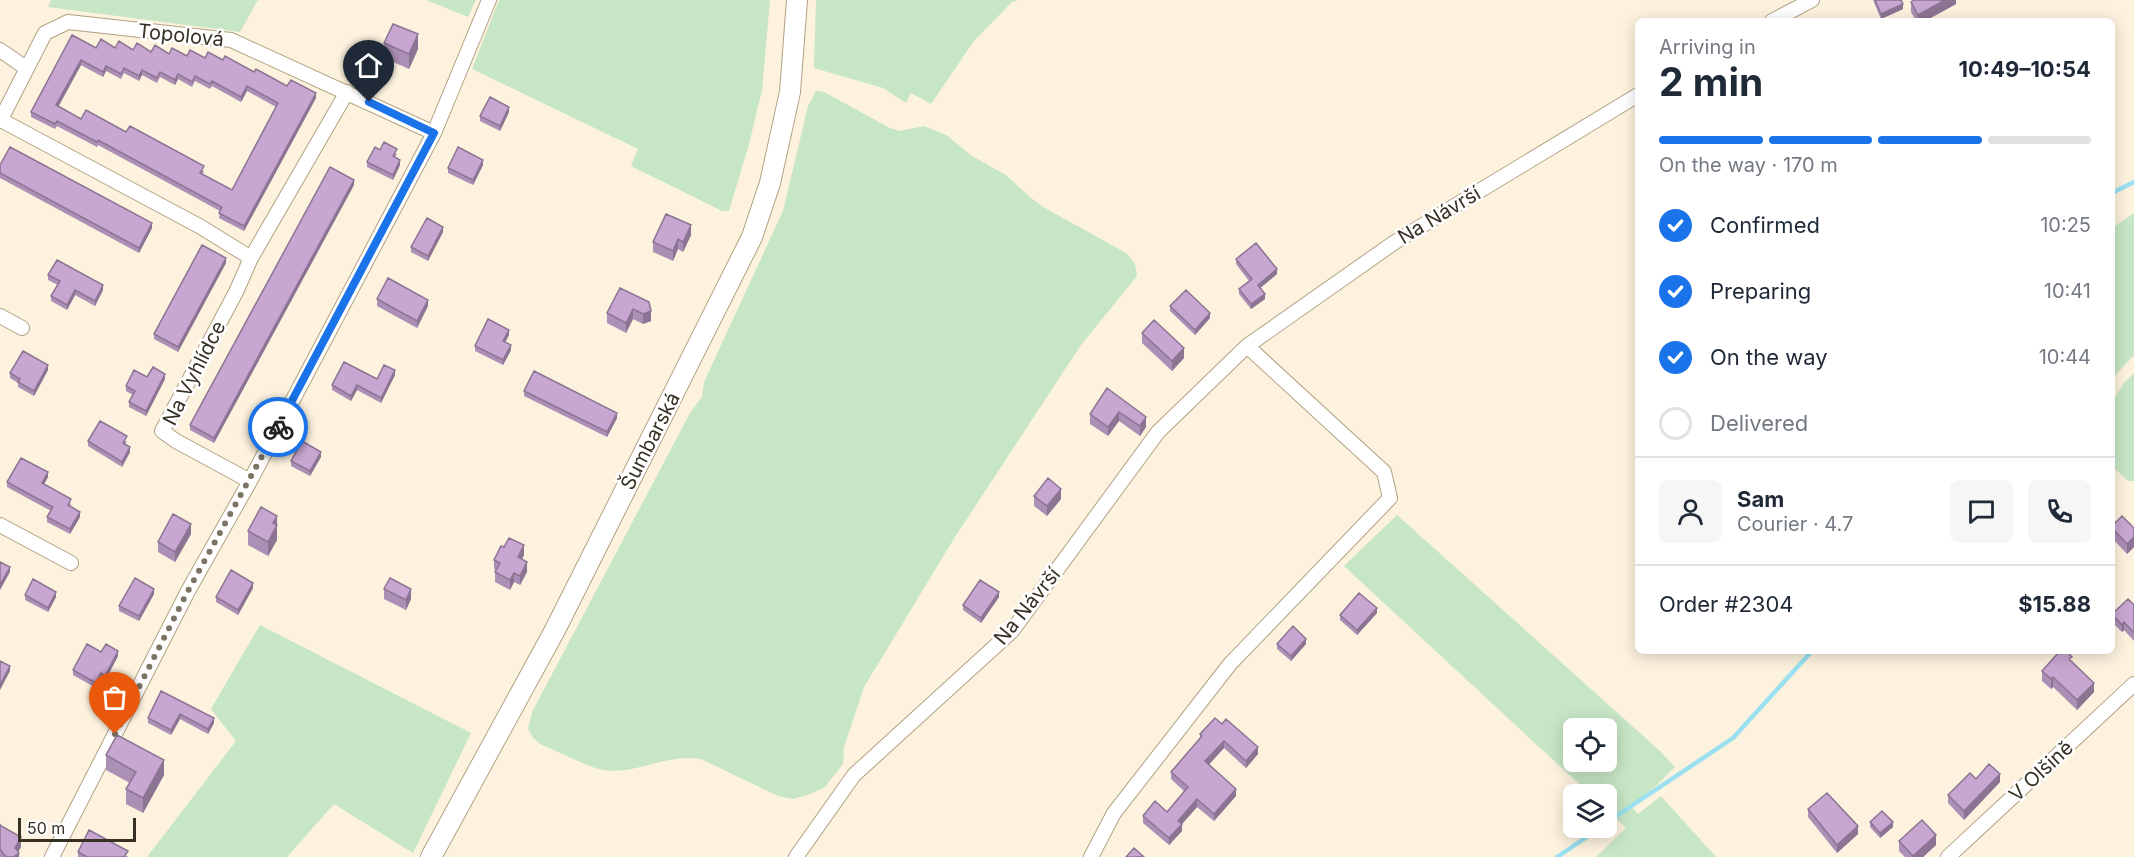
<!DOCTYPE html>
<meta charset="utf-8">
<style>
body{margin:0;font-family:Inter,sans-serif;background:#f6f6f7;color:#1f2937;height:100vh;display:flex;flex-direction:column;font-size:22px;white-space:nowrap}
*{box-sizing:border-box;margin:0}
p{font-size:20px;color:#747a83}
.icon{flex:none;width:33px;height:33px;fill:none;stroke:currentColor;stroke-width:2;stroke-linecap:round;stroke-linejoin:round}
.map{position:relative;flex:1;overflow:hidden}
.details{position:absolute;left:1635px;top:18px;width:480px;height:636px;display:flex;flex-direction:column;background:#fff;border-radius:9px;box-shadow:0 3px 15px #0003}
.details>*{flex:none}
.controls{position:absolute;left:1563px;top:718px;display:grid;gap:12px}
.controls a{display:grid;place-items:center;width:54px;height:54px;border-radius:9px;background:#fff;box-shadow:0 3px 15px #0003;font-size:30px}
.scale{position:absolute;left:18px;bottom:15px;width:118px;box-sizing:border-box;padding-left:6px;border:3px solid #373124;border-top:0;font-size:16px;line-height:21px;white-space:nowrap;color:#373124;-webkit-text-stroke:4px #fff;paint-order:stroke}
.pin{position:absolute;display:grid;place-items:center;width:51px;height:51px;color:#fff;margin:-62px -26px;border-radius:50% 50% 50% 0;rotate:-45deg;box-shadow:0 0 6px #0007}
.pin .icon{rotate:45deg}
.courier{position:absolute;display:grid;place-items:center;width:60px;height:60px;margin:-30px;border:4px solid #1a73e8;border-radius:50%;background:#fff;color:#222;box-shadow:0 2px 8px #0007}
.summary em{font-style:normal;font-weight:700}
.summary div{display:flex;flex-direction:column-reverse}
.summary{display:flex;align-items:center;justify-content:space-between;height:102px;padding:0 24px}
h1{font-size:39px;font-weight:700;line-height:45px}
.bar{display:grid;grid-template-columns:repeat(4,1fr);gap:9px 6px;align-content:center;height:72px;padding:0 24px}
.bar i{height:8px;border-radius:4px;background:#e0e1e3}
.bar .selected{background:#1a73e8}
.bar p{grid-column:span 4}
.line{display:flex;align-items:center;gap:15px;padding:0 24px;border-top:2px solid #e0e1e3}
.line div{flex:1}
.round{display:grid;place-items:center;flex:none;width:63px;height:63px;border-radius:9px;background:#f6f6f7}
ol{padding:0 24px;list-style:none}
li{display:flex;align-items:center;gap:18px;height:66px}
li p{margin-inline-start:auto}
li .icon{padding:6px;border-radius:50%;background:#1a73e8;color:#fff;stroke-width:4}
li:last-child{color:#747a83}
li i{width:33px;height:33px;border:3px solid #e0e1e3;border-radius:50%}
.map>svg:first-child{display:block}
.green{fill:#c7e6c6;fill-rule:evenodd}
.lines{fill:none;stroke-linecap:round;stroke-linejoin:round}
.stream{stroke:#9be0f1;stroke-width:4.5}
.street-casing{stroke:#b2a283;stroke-width:16}
.secondary-casing{stroke:#b2a283;stroke-width:22}
.street{stroke:#fff;stroke-width:14}
.secondary{stroke:#fff;stroke-width:20}
.wall{fill:#ac8fb5;fill-rule:evenodd}
.shaded-wall{fill:#8c7493}
.building{fill:#c8a6d2;stroke:#8c7493;stroke-width:1.5;fill-rule:evenodd}
.done{stroke:#7c7565;stroke-width:6;stroke-dasharray:0 10.8}
.route{stroke:#1a73e8;stroke-width:8}
.labels{text-anchor:middle;stroke-width:5;stroke-linejoin:round;paint-order:stroke}
.street-label{font-size:20px;fill:#373124;stroke:#fff}
</style>
<div class="map">
<svg width="2134" height="857" viewBox="0 0 2134 857">
<rect width="100%" height="100%" fill="#fcf2de"/>
<path class="green" d="M51,0H258L240,32L48,7Z
M426,0H476L468,17Z
M499,0H770L762,90L749,144L729,211H722L631,166L638,149L472,69Z
M816,0H1018L1012,2L974,41L931,104L911,93L906,103L883,88L814,68Z
M816,91L824,92L890,128L900,131L924,126L946,135L972,156L1006,175L1031,198L1045,208L1126,253L1135,264L1137,276L1081,345L955,537L864,687L844,747L843,764L825,787L810,794L793,799L778,796L701,759C668,753 636,775 603,770C588,767 557,751 542,745L533,738L528,729L532,712L690,413L702,397L704,382L783,211L808,106Z
M2134,213V355L2112,379V228Z
M2134,373V481H2128L2112,466V402L2124,383Z
M1397,515L1660,751L1675,767L1657,785L1631,806L1638,814L1661,796L1716,857H1596L1626,828L1607,810L1606,795H1591L1344,566ZM1574,729H1606V762H1574Z
M260,625L471,733L413,853L334,804L287,857H147L236,741L211,709Z"/>
<g class="lines">
<path class="stream" d="M2112,193L2134,182
M1606,823L1733,738L1812,651
M1557,857L1600,828"/>
<g class="street-casing">
<path id="street" d="M1772,21L1812,0
M0,50L26,68
M1,120L201,227L251,258
M0,121L45,33L68,22L231,40L434,133
M0,316L22,328
M250,481L176,441L162,431L236,292L251,258L347,92
M0,525L71,563
M52,857L188,591L250,481L434,133L489,0
M796,857L854,775L1012,631L1158,432L1247,346L1395,242L1638,95
M1091,857L1114,813L1230,664L1390,498L1384,472L1247,346
M1948,857L2134,684"/>
</g>
<g class="secondary-casing">
<path id="secondary" d="M431,857L555,630L752,237L770,183L790,92L797,0"/>
</g>
<use href="#street" class="street"/>
<use href="#secondary" class="secondary"/>
</g>
<path class="wall" d="M1873,0H1901L1903,9L1881,19Z
M1956,0V4L1925,21H1916L1911,12V2Z
M72,35L96,48H115L223,60L316,98L244,231L219,218L220,211L98,145L97,147L57,126L55,129L31,117V112ZM81,65L103,77L106,71L121,79L124,73L139,81L142,75L157,83L160,77L175,85L178,79L192,87L195,81L210,89L212,86L241,102L247,91L276,107L232,190L202,175L204,171L126,132L81,119L59,106Z
M384,43L418,49L409,69L384,58Z
M509,112L500,131L480,121V116Z
M380,150L397,154L395,157L400,165L393,180L367,167V162Z
M0,165L152,228L139,253L0,178Z
M483,165L473,185L448,173V168Z
M354,185L214,443L190,430V425Z
M443,232L428,261L411,252V247Z
M691,235L683,252L678,249L673,261L653,252V242Z
M1236,259L1277,274L1260,288L1265,299L1251,309L1239,294V289L1249,281L1236,264Z
M226,263L178,352L154,339V334Z
M48,275L103,290L95,306L75,295L67,310L51,301V296L58,285L48,280Z
M377,299L428,306L417,328L377,306Z
M649,302L651,321L643,324L633,319L626,333L607,323V313Z
M1170,306L1210,318L1195,335L1170,311Z
M1142,333L1184,358L1172,371L1142,343Z
M509,335L505,342L511,350L503,365L475,351V346Z
M48,370L34,396L18,387V383L10,378V373Z
M395,375L381,403L357,390L351,401L332,390V385L377,379Z
M147,377L165,379L146,416L129,407V402L133,395L126,391V386Z
M1107,388L1146,427L1140,436L1119,421L1108,436L1090,424V414Z
M524,391L617,418L607,437L524,396Z
M88,441H127L125,444L130,452L122,467L88,446Z
M321,457L310,476L291,466V461Z
M48,477L44,484L71,504L70,506L80,517L70,534L47,522V517L51,511L7,487V482Z
M1034,496L1061,499L1047,516L1034,506Z
M277,516V540L268,556L248,545V531Z
M2112,526L2134,528V547L2127,554L2112,538Z
M191,534L175,562L158,552V542Z
M524,555L521,560L527,572L520,585L514,582L510,590L495,582V572L496,570L494,569V560Z
M253,588L238,615L216,602V597Z
M384,589L411,599L406,610L384,599Z
M154,594L139,621L119,611V606Z
M25,595L56,597L48,612L25,600Z
M999,597L981,623L963,610V605Z
M2134,605V641L2124,630L2122,632L2112,622V614Z
M1377,613L1357,635L1340,620V615Z
M1277,644H1306L1291,661L1277,649Z
M101,652L118,656L105,681L101,678L96,688L73,675V670Z
M2072,662L2094,692L2077,710L2053,687L2051,689L2042,681V671Z
M161,691L214,723L208,734L180,719L171,735L148,723V718Z
M1215,718L1258,754L1246,768L1224,748L1208,765L1236,796L1214,821L1197,807L1182,824V831L1169,845L1143,823V816L1167,812L1184,791L1171,779V772L1200,739V734Z
M106,755L164,775L143,813L126,804V789L130,783L106,770Z
M1976,779L2000,782L1964,820L1948,803V795Z
M1808,809L1858,834L1837,853L1808,817Z
M1870,822L1893,827L1880,838L1870,827Z
M0,824L21,847L18,852L19,857H0Z
M1899,841L1936,845L1923,857H1905L1899,851Z
M78,852L128,856L127,857H78Z"/>
<path class="shaded-wall" d="M1945,0H1956V4L1925,21H1918V15Z
M1903,4V9L1881,19V14Z
M418,34V49L409,69V54Z
M81,60V65L56,110V105Z
M106,66V71L103,77V72Z
M142,70V75L139,81V76Z
M178,74V79L175,85V80Z
M247,86V91L241,102V97Z
M316,93V98L244,231V226Z
M509,107V112L500,131V126Z
M400,160V165L393,180V175Z
M483,160V165L473,185V180Z
M354,180V185L214,443V438Z
M152,223V228L139,253V248Z
M691,225V235L683,252V242Z
M443,227V232L428,261V256Z
M678,239V249L673,261V251Z
M226,258V263L178,352V347Z
M1277,269V274L1258,290V285Z
M103,285V290L95,306V301Z
M75,290V295L67,310V305Z
M1265,294V299L1251,309V304Z
M428,300V306L417,328V321Z
M633,309V319L626,333V323Z
M651,311V321L643,324V314Z
M1210,313V318L1195,335V330Z
M509,330V335L503,346V341Z
M511,345V350L503,365V360Z
M1184,348V358L1172,371V361Z
M48,365V370L34,396V391Z
M395,370V375L381,403V398Z
M165,374V379L146,416V411Z
M357,385V390L351,401V396Z
M1119,412V421L1108,436V427Z
M617,413V418L607,437V432Z
M1146,417V427L1140,436V426Z
M130,447V452L122,467V462Z
M321,452V457L310,476V471Z
M48,472V477L42,488V483Z
M1061,489V499L1047,516V506Z
M80,512V517L70,534V529Z
M277,516V540L268,556V542L273,523Z
M191,524V534L175,562V552Z
M2134,537V547L2127,554V544Z
M524,545V555L518,567V557Z
M527,562V572L520,585V576Z
M10,567V572L0,590V585Z
M514,573V582L510,590V580Z
M253,583V588L238,615V610Z
M154,589V594L139,621V616Z
M411,589V599L406,610V600Z
M56,592V597L48,612V608Z
M999,592V597L981,623V618Z
M1377,608V613L1357,635V630Z
M2124,622V630L2122,632V625Z
M1306,639V644L1291,661V656Z
M118,651V656L105,681V676Z
M10,666V671L0,690V685Z
M101,673V678L96,688V683Z
M2053,677V687L2051,689V679Z
M2094,683V692L2077,710V700Z
M180,714V719L171,735V730Z
M214,718V723L208,734V729Z
M1224,741V748L1205,769V761Z
M1258,747V754L1246,768V761Z
M164,760V775L143,813V798Z
M2000,774V782L1964,820V811Z
M1236,789V796L1214,821V814Z
M1197,799V807L1182,824V831L1169,845V838L1178,821Z
M1893,822V827L1880,838V833Z
M1858,826V834L1837,853V845Z
M1936,835V845L1923,857H1913Z
M21,837V847L17,854L19,853V857H13L15,848Z"/>
<path class="building" d="M1875,0H1901L1903,4L1881,14Z
M1914,0H1945L1918,15L1911,2Z
M393,24L418,34L409,54L384,43Z
M72,35L96,48L101,39L115,48L119,41L133,50L137,43L151,52L155,45L169,54L172,48L187,56L190,50L205,58L208,52L223,60L225,56L254,72L256,69L287,86L291,80L316,93L244,226L219,213L222,207L98,140L97,142L57,121L55,124L31,112ZM81,60L103,72L106,66L121,74L124,68L139,76L142,70L157,78L160,72L175,80L178,74L192,82L195,76L210,84L212,81L241,97L247,86L278,103L232,190L200,173L204,166L130,126L126,132L86,110L81,119L56,105Z
M490,97L509,107L500,126L480,116Z
M384,142L397,149L393,156L400,160L393,175L367,162L375,147L380,150Z
M10,147L152,223L139,248L0,173V165Z
M458,147L483,160L473,180L448,168Z
M330,167L354,180L214,438L190,425Z
M666,214L691,225L683,242L678,239L673,251L653,242Z
M427,218L443,227L428,256L411,247Z
M1256,243L1277,269L1258,285L1265,294L1251,304L1239,289L1252,279L1236,259Z
M202,245L226,258L178,347L154,334Z
M57,260L103,285L95,301L75,290L67,305L51,296L60,281L48,275Z
M388,278L428,300L417,321L377,299Z
M620,288L649,302L651,311L643,314L633,309L626,323L607,313Z
M1186,290L1210,313L1195,330L1170,306Z
M488,319L509,330L503,341L511,345L503,360L475,346Z
M1154,320L1184,348L1172,361L1142,333Z
M23,351L48,365L34,391L18,382L20,379L10,373Z
M344,362L377,379L384,365L395,370L381,398L357,385L351,396L332,385Z
M153,367L165,374L146,411L129,402L135,391L126,386L134,370L147,377Z
M534,371L617,413L607,432L524,391Z
M1107,388L1146,417L1140,426L1119,412L1108,427L1090,414Z
M100,421L127,436L123,443L130,447L122,462L88,441Z
M302,441L321,452L310,471L291,461Z
M21,458L48,472L42,483L71,499L68,505L80,512L70,529L47,517L53,507L7,482Z
M1048,478L1061,489L1047,506L1034,496Z
M261,507L277,516L273,523L277,525L268,542L248,531Z
M173,514L191,524L175,552L158,542Z
M2122,516L2134,528V537L2127,544L2112,528V526Z
M509,538L524,545L518,557L527,562L520,576L514,573L510,580L495,572L500,563L494,560L501,546L504,547Z
M0,562L10,567L0,585Z
M231,570L253,583L238,610L216,597Z
M135,578L154,589L139,616L119,606Z
M390,578L411,589L406,600L384,589Z
M33,579L56,592L48,608L25,595Z
M980,580L999,592L981,618L963,605Z
M1359,593L1377,608L1357,630L1340,615Z
M2128,599L2134,605V633L2124,622L2122,625L2112,614Z
M1293,626L1306,639L1291,656L1277,644Z
M87,644L101,652L106,644L118,651L105,676L101,673L96,683L73,670Z
M2060,651H2066L2072,657L2069,659L2094,683L2077,700L2053,677L2051,679L2042,671Z
M0,661L10,666L0,685Z
M161,691L214,718L208,729L180,714L171,730L148,718Z
M1215,718L1222,724L1226,719L1258,747L1246,761L1224,741L1205,761L1236,789L1214,814L1197,799L1178,821L1182,824L1169,838L1143,816L1155,801L1167,812L1188,787L1171,772L1202,736L1200,734Z
M117,735L164,760L143,798L126,789L136,772L106,755Z
M1989,764L2000,774L1964,811L1948,795L1970,773L1976,779Z
M1827,793L1858,826L1837,845L1808,809Z
M1882,811L1893,822L1880,833L1870,822Z
M1922,820L1936,835L1913,856L1899,841Z
M0,824L1,826L21,837L15,848L19,853L13,857H6L0,849Z
M89,830L128,851L124,857H87L78,852Z
M1134,848L1144,857H1126Z"/>
<g class="lines">
<path class="done" d="M115,734L188,591L278,427"/>
<path class="route" d="M278,427L434,133L369,102"/>
</g>
<g class="labels">
<g class="street-label">
<text transform="translate(181 35) rotate(6)" y="7">Topolová</text>
<text transform="translate(1439 215) rotate(-31)" y="7">Na Návrší</text>
<text transform="translate(194 373) rotate(-63)" y="7">Na Vyhlídce</text>
<text transform="translate(650 441) rotate(-63)" y="7">Šumbarská</text>
<text transform="translate(1027 606) rotate(-51)" y="7">Na Návrší</text>
<text transform="translate(2041 771) rotate(-43)" y="7">V Olšině</text>
</g>
</g>
</svg>
<div class="controls">
<a><svg class="icon" aria-label="locate" viewBox="0 0 24 24"><circle cx="12" cy="12" r="6"/><path d="M12 2v4M12 18v4M2 12h4M18 12h4"/></svg></a>
<a><svg class="icon" aria-label="layers" viewBox="0 0 24 24"><path d="M12 4l9 5-9 5-9-5zM3 14l9 5 9-5"/></svg></a>
</div>
<div class="scale">50 m</div>
<div class="pin" style="left:115px;top:734px;background:#ea580c"><svg class="icon" aria-label="bag" viewBox="0 0 24 24"><path d="M5 8h14l-1 12H6zM9 8a3 3 0 0 1 6 0"/></svg></div>
<div class="pin" style="left:369px;top:102px;background:#1f2937"><svg class="icon" aria-label="home" viewBox="0 0 24 24"><path d="M3 11l9-7 9 7M6 9v11h12V9"/></svg></div>
<div class="courier" style="left:278px;top:427px"><svg class="icon" aria-label="bike" viewBox="0 0 24 24"><circle cx="6" cy="16" r="4"/><circle cx="18" cy="16" r="4"/><path d="M6 16l4-8h5l3 8M10 8l3 8H6M13 5h3"/></svg></div>
<section class="details">
<div class="summary"><div><h1>2 min</h1><p>Arriving in</p></div><em>10:49–10:54</em></div>
<div class="bar"><i class="selected"></i><i class="selected"></i><i class="selected"></i><i></i><p>On the way · 170 m</p></div>
<ol>
<li><svg class="icon" aria-label="check" viewBox="0 0 24 24"><path d="M5 12l5 5 9-10"/></svg>Confirmed<p>10:25</p></li>
<li><svg class="icon" aria-label="check" viewBox="0 0 24 24"><path d="M5 12l5 5 9-10"/></svg>Preparing<p>10:41</p></li>
<li><svg class="icon" aria-label="check" viewBox="0 0 24 24"><path d="M5 12l5 5 9-10"/></svg>On the way<p>10:44</p></li>
<li><i></i>Delivered</li>
</ol>
<div class="line" style="height:108px"><a class="round"><svg class="icon" aria-label="person" viewBox="0 0 24 24"><circle cx="12" cy="8" r="4"/><path d="M4 21q1-7 8-7t8 7"/></svg></a><div><b>Sam</b><p>Courier · 4.7</p></div><a class="round"><svg class="icon" aria-label="chat" viewBox="0 0 24 24"><path d="M4 5h16v11H9l-5 4z"/></svg></a><a class="round"><svg class="icon" aria-label="phone" viewBox="0 0 24 24"><path d="M5 4h4l2 5-3 2q2 4 5 5l2-3 5 2v4C11 20 4 13 5 4z"/></svg></a></div>
<div class="line" style="height:78px"><div>Order #2304</div><b>$15.88</b></div>
</section>
</div>
